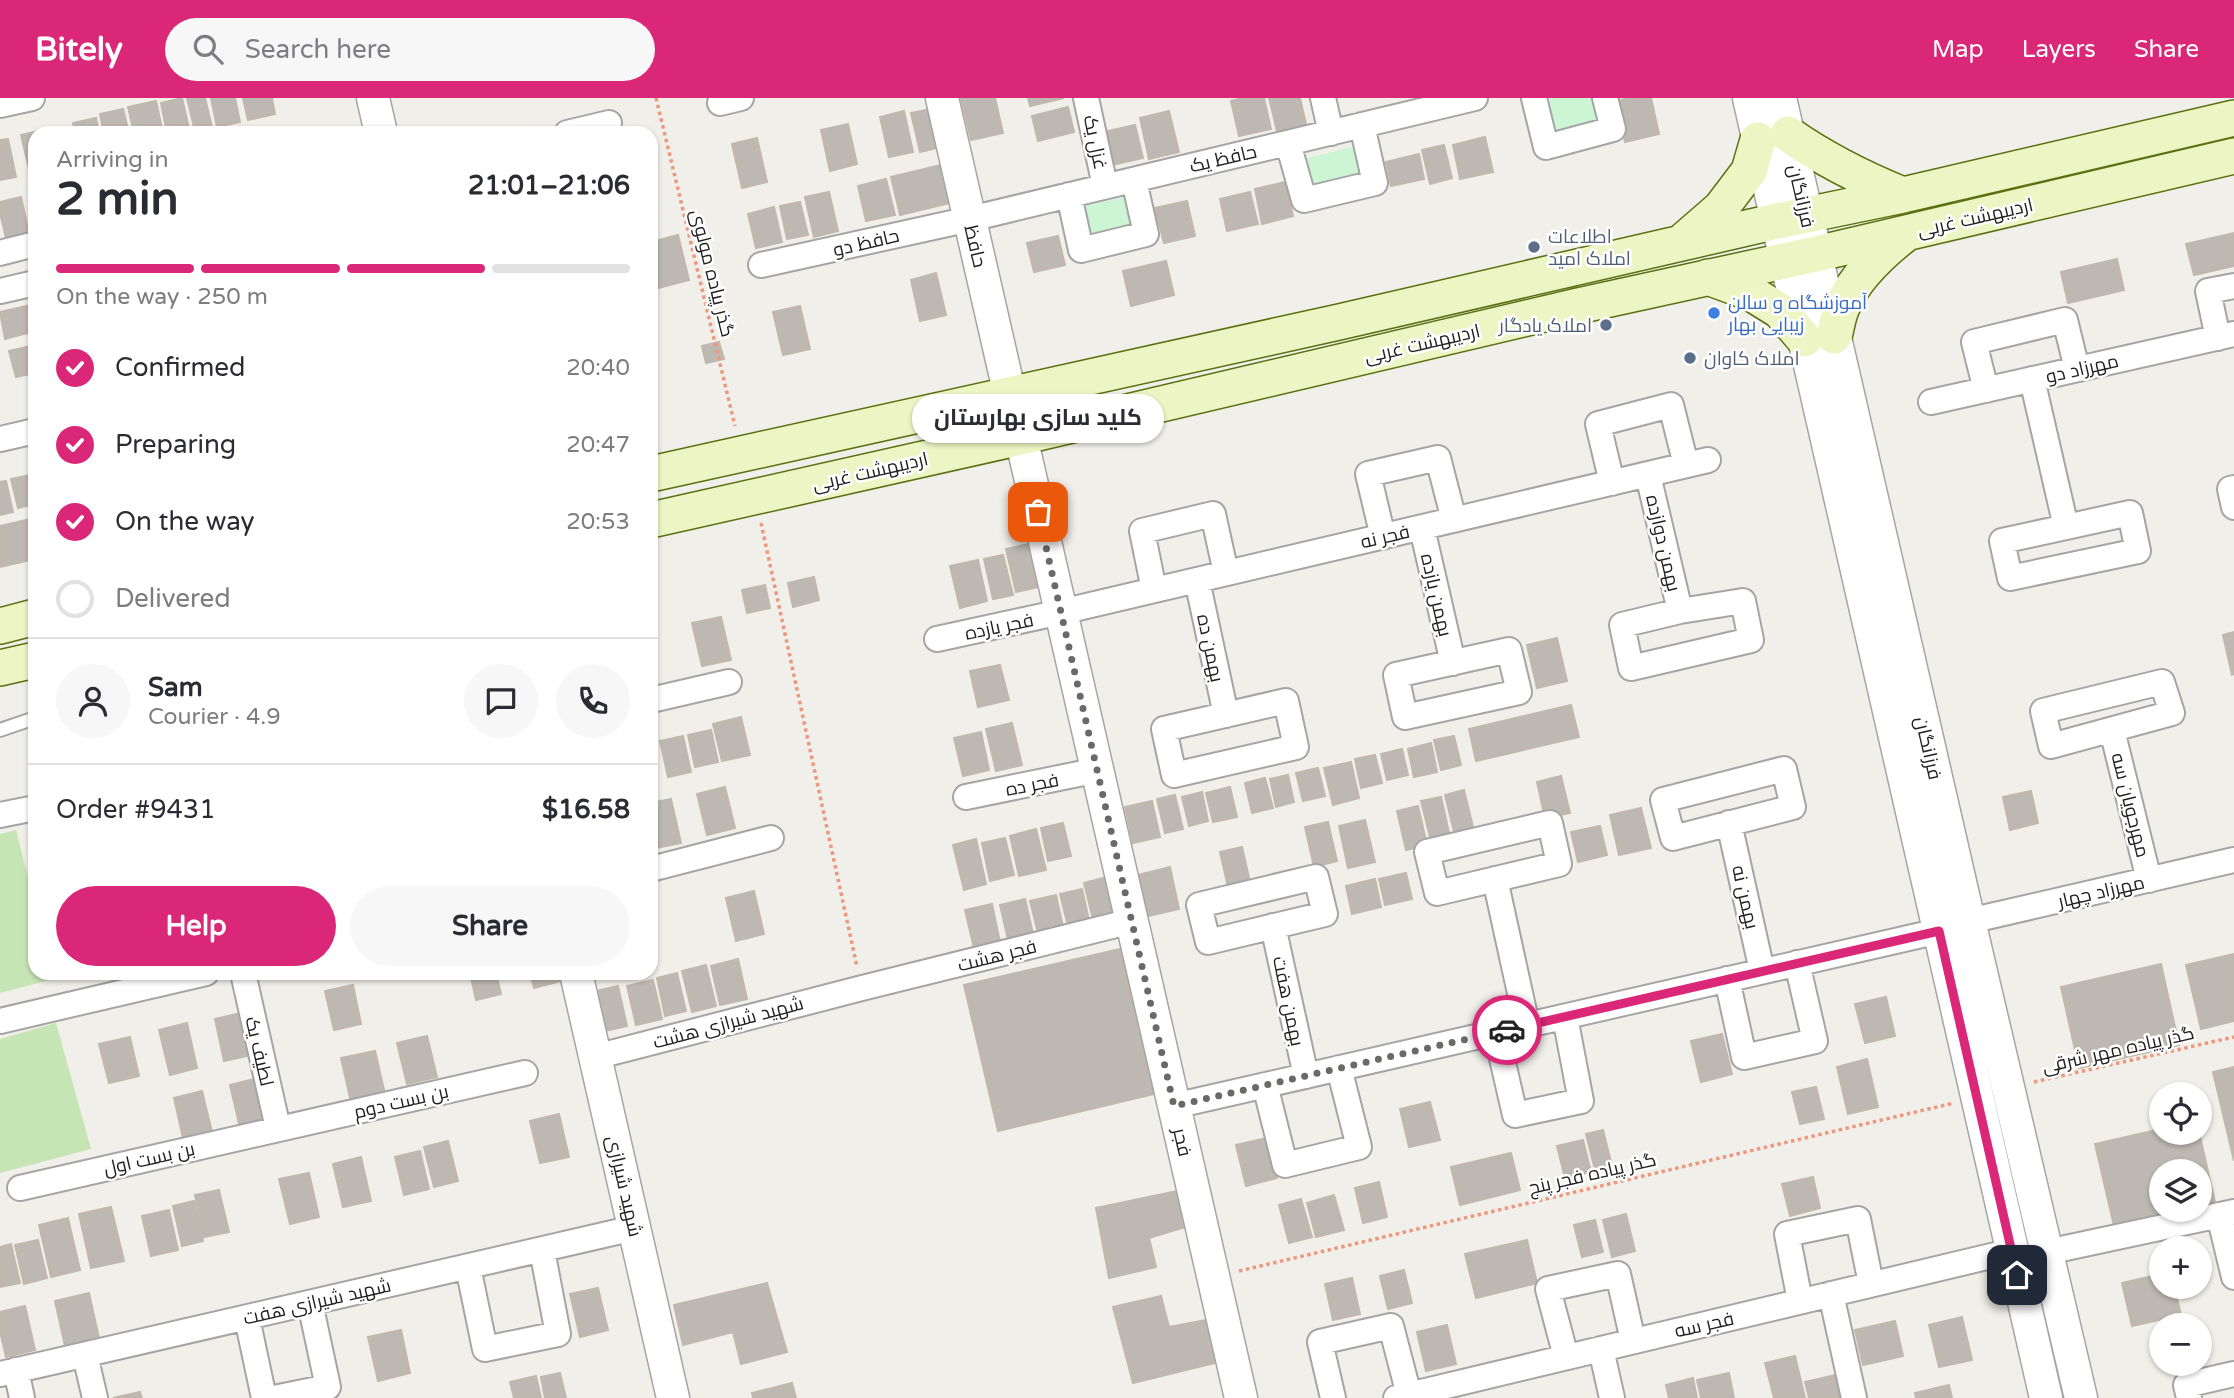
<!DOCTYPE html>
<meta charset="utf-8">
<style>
body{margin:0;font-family:"Varela Round",Cairo,sans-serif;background:#f7f7f7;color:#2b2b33;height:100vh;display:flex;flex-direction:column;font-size:26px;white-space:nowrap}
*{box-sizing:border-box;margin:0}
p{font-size:23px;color:#7c7c81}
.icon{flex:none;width:38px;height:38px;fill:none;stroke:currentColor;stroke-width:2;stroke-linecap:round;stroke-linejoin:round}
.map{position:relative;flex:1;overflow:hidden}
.panel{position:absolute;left:28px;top:28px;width:630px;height:854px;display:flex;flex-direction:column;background:#fff;border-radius:21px;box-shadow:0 2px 5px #0004}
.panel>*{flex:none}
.controls{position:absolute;left:2149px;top:984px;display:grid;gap:14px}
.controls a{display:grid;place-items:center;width:63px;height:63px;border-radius:50%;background:#fff;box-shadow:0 2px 5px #0004;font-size:35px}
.pin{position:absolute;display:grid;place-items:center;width:60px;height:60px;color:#fff;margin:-30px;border-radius:14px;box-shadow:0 4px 10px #0006}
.courier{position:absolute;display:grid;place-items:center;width:70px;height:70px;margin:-35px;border:5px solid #db2777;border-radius:50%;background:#fff;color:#222;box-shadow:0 2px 9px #0007}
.bubble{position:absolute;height:49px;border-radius:24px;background:#fff;box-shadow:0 2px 5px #0004;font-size:23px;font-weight:700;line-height:49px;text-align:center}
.head em{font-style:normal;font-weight:700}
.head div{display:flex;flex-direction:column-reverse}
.head{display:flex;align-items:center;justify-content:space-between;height:119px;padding:0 28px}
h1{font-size:46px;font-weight:700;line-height:52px}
.bar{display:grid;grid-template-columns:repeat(4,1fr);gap:10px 7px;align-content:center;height:84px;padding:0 28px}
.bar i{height:9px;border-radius:5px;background:#e1e1e2}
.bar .on{background:#db2777}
.bar p{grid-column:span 4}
.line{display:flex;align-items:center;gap:18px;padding:0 28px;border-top:2px solid #e1e1e2}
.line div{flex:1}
.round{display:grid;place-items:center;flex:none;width:74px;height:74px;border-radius:37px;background:#f7f7f7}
ol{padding:0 28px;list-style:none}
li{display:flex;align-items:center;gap:21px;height:77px}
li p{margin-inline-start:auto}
li .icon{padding:7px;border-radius:50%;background:#db2777;color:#fff;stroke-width:4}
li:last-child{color:#7c7c81}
li i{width:38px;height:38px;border:4px solid #e1e1e2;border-radius:50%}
.action{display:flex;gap:14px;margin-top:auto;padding:14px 28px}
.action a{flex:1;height:80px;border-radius:42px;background:#db2777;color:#fff;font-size:28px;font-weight:700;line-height:80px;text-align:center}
.action a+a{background:#f7f7f7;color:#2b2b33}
header{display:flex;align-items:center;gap:42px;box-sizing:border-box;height:98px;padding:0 35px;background:#db2777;color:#fff}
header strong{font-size:33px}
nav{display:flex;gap:38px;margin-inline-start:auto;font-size:24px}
.search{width:490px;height:63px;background:#f7f7f7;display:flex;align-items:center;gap:18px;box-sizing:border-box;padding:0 24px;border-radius:38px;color:#7c7c81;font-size:26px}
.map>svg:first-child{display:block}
.grass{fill:#c6e5b4}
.park{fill:#ccf5d4}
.building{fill:#beb8b2;stroke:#c1b8ad;stroke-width:2}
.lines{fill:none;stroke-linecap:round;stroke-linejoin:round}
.service-casing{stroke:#a5a5a5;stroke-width:16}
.minor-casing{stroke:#a5a5a5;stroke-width:28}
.tertiary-casing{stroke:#a5a5a5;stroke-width:35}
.secondary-casing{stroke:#5a7110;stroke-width:38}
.path{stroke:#ee977d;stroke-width:3.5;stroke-dasharray:3.5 3.5;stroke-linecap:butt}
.service{stroke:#fff;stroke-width:12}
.minor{stroke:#fff;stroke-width:24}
.tertiary{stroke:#fff;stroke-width:32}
.secondary{stroke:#ecf5c3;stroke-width:35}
.done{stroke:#6a6967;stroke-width:7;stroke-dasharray:0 12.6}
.route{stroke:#db2777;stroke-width:9}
.service-dot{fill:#5c6f8a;stroke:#fff;stroke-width:2.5}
.shop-dot{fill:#3f7fe0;stroke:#fff;stroke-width:2.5}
.labels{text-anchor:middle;stroke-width:5;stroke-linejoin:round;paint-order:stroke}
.street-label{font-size:19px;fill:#212121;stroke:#fff}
.service-label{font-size:19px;fill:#4e5e75;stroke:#fff;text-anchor:start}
.shop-label{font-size:19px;fill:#366cbe;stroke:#fff;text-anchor:start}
</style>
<header>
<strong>Bitely</strong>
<div class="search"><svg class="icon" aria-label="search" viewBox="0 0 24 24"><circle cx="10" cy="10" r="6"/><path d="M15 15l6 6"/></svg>Search here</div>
<nav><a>Map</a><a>Layers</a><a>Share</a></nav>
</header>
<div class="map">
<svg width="2234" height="1300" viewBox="0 0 2234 1300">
<rect width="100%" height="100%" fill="#f1efe9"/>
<path class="grass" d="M16,732L35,807V875H52L54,881L0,895V736Z
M56,925L91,1051L0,1075V941Z"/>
<path class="park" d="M1554,0H1597L1603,24L1549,37L1541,3Z
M1356,48L1365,81L1311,94L1303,61Z
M1131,98L1138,133L1086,144L1078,109Z"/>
<path class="building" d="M182,0L190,35H167L161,5Z
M187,0H205L212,29L195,33Z
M211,0H235L240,24L217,29Z
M243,0H272L275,16L248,22Z
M961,0H995L1003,35L971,42Z
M1028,0H1064L1030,8Z
M1243,0H1264L1271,31L1239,38L1231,3Z
M1269,0H1300L1306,26L1277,33Z
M1630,0H1651L1659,36L1625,44L1616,3Z
M156,3L163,35H134L128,9Z
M1068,9L1074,34L1038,43L1032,18Z
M123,11L129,35H104L100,16Z
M932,11L941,49L920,54L911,15Z
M904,13L913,54L889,59L880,19Z
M1169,13L1179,54L1149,61L1140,20Z
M96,20L99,35H75L73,25Z
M848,26L857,66L830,73L821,32Z
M1135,27L1143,60L1112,67L1104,34Z
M48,31L49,35H35V74L30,75L21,37Z
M1485,39L1493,74L1460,81L1453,47Z
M757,40L767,84L742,90L732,46Z
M8,41L16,79L0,82V42Z
M1444,47L1452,80L1430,86L1422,52Z
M1419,56L1424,81L1391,88L1386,64Z
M941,67L950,105L900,117L891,79Z
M886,81L895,117L866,123L858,88Z
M1285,84L1293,118L1262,126L1255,91Z
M829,94L838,133L814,139L805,99Z
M1250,94L1258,126L1227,133L1220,101Z
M21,99L29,135L6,140L0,115V104Z
M1187,103L1195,138L1164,145L1155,110Z
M800,104L808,137L787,141L780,108Z
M774,109L782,144L756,150L748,116Z
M2234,135V168L2194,177L2186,146Z
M678,137L689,182L651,192V144Z
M1058,138L1065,167L1034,174L1027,145Z
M2117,161L2124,192L2068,205L2061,174Z
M1166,163L1174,197L1131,208L1123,173Z
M936,175L946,217L920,223L911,182Z
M35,206V233L5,241L0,214Z
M800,208L810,251L783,257L773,214Z
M719,244L724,261L706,265L702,248Z
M35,247V275L16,279L9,253Z
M35,376V406L18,410L11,381Z
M6,383L13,414L0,417V384Z
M35,420V461L0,469V428Z
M1029,446L1039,489L1016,494L1006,451Z
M1003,457L1013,497L993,501L984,461Z
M978,462L987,503L960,510L950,468Z
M814,479L819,502L793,509L788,485Z
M765,487L770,510L747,515L742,492Z
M721,519L731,562L702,568L692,525Z
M2234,534V576L2232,577L2223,537Z
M1557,540L1567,583L1537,590L1527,547Z
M1000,567L1009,602L978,609L970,573Z
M1571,607L1579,639L1476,663L1469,631Z
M741,619L750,657L722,663L713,626Z
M1012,625L1022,667L996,673L986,631Z
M711,632L718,664L695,669L688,637Z
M981,634L989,672L963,678L954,640Z
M683,638L691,674L668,679L660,643Z
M1454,638L1461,667L1441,672L1434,642Z
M1431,645L1437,674L1414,679L1408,651Z
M1402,651L1408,677L1387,682L1381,656Z
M1375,657L1382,685L1361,690L1355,661Z
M1351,664L1359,700L1333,707L1324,670Z
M1318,670L1325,698L1303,703L1296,675Z
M1288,677L1294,704L1276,709L1270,681Z
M1561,678L1570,715L1545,720L1537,684Z
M1265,680L1273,710L1252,715L1245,685Z
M725,689L735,730L707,737L697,696Z
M1230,689L1237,719L1213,724L1206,695Z
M1464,692L1474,733L1455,738L1445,697Z
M2031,693L2038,725L2010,732L2003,699Z
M1202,694L1208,723L1189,728L1182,699Z
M1175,697L1183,731L1165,735L1157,701Z
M1441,699L1450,739L1431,743L1421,703Z
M671,701L681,745L656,750L651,728V705Z
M1152,703L1160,739L1133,745L1125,709Z
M1418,708L1427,747L1406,752L1397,713Z
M1641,710L1651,750L1619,757L1610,717Z
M1365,722L1375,764L1348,770L1339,728Z
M1328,724L1337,763L1314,769L1305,729Z
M1063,725L1071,758L1048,763L1041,730Z
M1600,728L1607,757L1578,764L1571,734Z
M1036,731L1046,772L1019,778L1010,738Z
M1005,740L1014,777L990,783L982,745Z
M976,741L986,786L964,792L953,747Z
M1242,749L1250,784L1228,789L1220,754Z
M1170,769L1179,811L1148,818L1138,777Z
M1406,775L1412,801L1385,807L1379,781Z
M1107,779L1115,816L1093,821L1084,785Z
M1375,781L1381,809L1352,816L1346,788Z
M1082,791L1090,827L1069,832L1060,796Z
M754,793L764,836L736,843L726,800Z
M1056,797L1064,833L1039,839L1030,803Z
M1025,801L1034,840L1009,846L1000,807Z
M992,806L1000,844L974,850L965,812Z
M1120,851L1154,996L998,1033L964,887Z
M2234,856V923L2201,931L2186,867Z
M738,861L747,901L720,907L711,868Z
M2161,866L2179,947L2079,970L2061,889Z
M706,867L716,908L692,914L682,873Z
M470,875H496L501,896L476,902Z
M530,875H560L561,883L534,890Z
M677,875L686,913L665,918L657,880Z
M653,882L662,921L636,927L627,888Z
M353,887L361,926L334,932L325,893Z
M618,888L627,928L605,933L596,893Z
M1886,899L1895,938L1865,945L1855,906Z
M241,915L251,957L224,963L215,921Z
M187,925L197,970L170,977L159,932Z
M1722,936L1732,976L1701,984L1691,943Z
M427,938L437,979L407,986L397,945Z
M130,939L139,978L109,985L99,946Z
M375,953L385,996L351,1004L341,960Z
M1867,961L1878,1009L1848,1016L1837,969Z
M2234,969V1063L2213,974Z
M258,980L268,1024L240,1030L230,987Z
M1816,989L1824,1021L1800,1026L1792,994Z
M202,993L212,1034L183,1040L174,1000Z
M1430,1004L1440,1042L1409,1049L1400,1011Z
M559,1016L569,1059L540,1065L530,1023Z
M2161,1031V1034H2199L2215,1104L2200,1108V1073H2161V1111H2185L2114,1128L2095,1046Z
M1603,1032L1612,1068L1595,1072L1586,1036Z
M1267,1040L1277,1080L1246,1088L1236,1047Z
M1583,1042L1591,1074L1565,1080L1557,1048Z
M448,1043L458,1083L434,1089L424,1049Z
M420,1053L429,1091L404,1097L395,1059Z
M1511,1055L1520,1092L1460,1107L1451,1069Z
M361,1059L371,1103L343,1109L333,1066Z
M309,1075L319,1119L290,1126L279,1081Z
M1813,1079L1820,1110L1790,1118L1782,1086Z
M1379,1084L1387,1119L1363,1125L1355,1090Z
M1187,1091L1195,1126L1149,1140L1156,1169L1109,1180L1096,1110Z
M219,1092L229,1134L204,1139L195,1097Z
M1334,1097L1344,1132L1316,1139L1307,1105Z
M1301,1101L1312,1139L1289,1145L1279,1107Z
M194,1103L203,1143L182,1148L173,1108Z
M111,1109L124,1163L91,1170L79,1116Z
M169,1112L178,1152L151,1158L142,1118Z
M1626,1116L1635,1153L1612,1159L1603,1122Z
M68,1120L80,1172L51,1179L39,1127Z
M1595,1122L1603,1154L1582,1159L1574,1127Z
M38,1142L47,1180L24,1186L15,1147Z
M1527,1142L1537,1185L1476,1200L1465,1156Z
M11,1146L20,1185L0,1189V1149Z
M1404,1172L1412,1205L1388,1211L1380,1178Z
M2161,1176V1188H2174L2181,1217L2132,1228L2122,1185Z
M1352,1180L1360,1216L1333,1222L1325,1186Z
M767,1185L787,1254L741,1266L733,1234L683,1247L674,1207Z
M598,1190L608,1232L580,1239L570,1196Z
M89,1195L99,1240L65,1248L55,1203Z
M1161,1198L1169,1229L1217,1220L1227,1262L1133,1285L1113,1209Z
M25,1208L35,1252L6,1259L0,1233V1214Z
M1962,1219L1972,1262L1939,1269L1929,1227Z
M1895,1223L1903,1258L1863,1267L1855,1232Z
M1447,1227L1456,1266L1426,1273L1417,1234Z
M401,1232L410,1275L378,1283L368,1239Z
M1795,1258L1805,1300H1774L1765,1265Z
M560,1275L566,1300H545L541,1279Z
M1729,1275L1734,1300H1701L1697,1282Z
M1840,1276L1846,1300H1809L1805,1284Z
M536,1278L541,1300H514L510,1284Z
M1693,1280L1697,1300H1669L1666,1287Z
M792,1285L796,1300H753L752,1295Z
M1949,1287L1952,1300H1916L1915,1295Z
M140,1294L142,1300H113Z"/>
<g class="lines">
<g class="service-casing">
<path id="service" d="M0,632L35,620"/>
</g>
<g class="minor-casing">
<path id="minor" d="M1086,0L1105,88
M1323,0L1331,35
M1534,0L1546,49L1613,31L1605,0
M720,5L741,0
M0,7L32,0
M567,35L609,25
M1288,45L1304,102L1375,85L1362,27
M1069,97L1081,152L1146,136L1134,82
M0,155L35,146
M761,167L970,121L1475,0
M0,193L35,185
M2218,240L2208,193L2234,188
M2032,281L2066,429
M1986,292L1974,244L2065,222L2077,271
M1931,304L2234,236
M0,341L35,333
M1648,377L1680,513
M1612,385L1598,326L1671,307L1686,367
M2234,390L2230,391L2234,409
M2130,415L2138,453L2010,480L2002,443Z
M1422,430L1453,565
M1383,439L1368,376L1438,360L1454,422
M1197,482L1226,617
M1154,492L1142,433L1213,416L1226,475
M1743,503L1751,542L1631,570L1622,527L1680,513Z
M937,541L1061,514L1708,362
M1509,552L1519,594L1405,619L1396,577Z
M2162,584L2172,615L2051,648L2043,613Z
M651,602L729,584
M1286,603L1296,649L1174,677L1164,631Z
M2112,632L2149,782
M1784,671L1793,709L1673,740L1663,702Z
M966,699L1098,672
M0,717L35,710
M1550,725L1559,766L1437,795L1427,754Z
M1729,725L1762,873
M651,771L771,740
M1316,779L1325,816L1208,844L1199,807Z
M1495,781L1527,927
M1969,823L2234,762
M1273,828L1306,978
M243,875L278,1030
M1727,881L1744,959L1815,943L1797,865
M0,923L206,875
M1496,934L1515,1017L1581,1003L1565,919
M595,959L862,890L1132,823
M1265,987L1285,1067L1359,1049L1339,970
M1174,1008L1939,833
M20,1090L525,975
M2219,1117L2234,1179
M2047,1154L2234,1114
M468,1169L485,1251L558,1236L542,1152
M1831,1196L1854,1300
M1800,1203L1787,1136L1858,1121L1871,1186
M247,1220L264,1300
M1601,1251L1612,1300
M85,1257L95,1300
M1566,1259L1548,1191L1618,1176L1633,1243
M16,1272L22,1300
M0,1276L634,1130
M274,1300L328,1289L310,1205
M1333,1300L1320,1244L1391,1228L1409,1297
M1396,1300L2012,1153
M2189,1300L2186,1287L2234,1276"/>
</g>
<g class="tertiary-casing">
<path id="tertiary" d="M373,0L381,35
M942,0L1010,297
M1749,0L2046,1300
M1780,0L1969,823L2081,1300
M1021,339L1241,1300
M576,875L673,1300"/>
</g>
<g class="secondary-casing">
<path id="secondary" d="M1788,36C1825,62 1861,80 1903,97
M1683,143L1721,110L1749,73L1758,42
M1708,179L1751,195L1780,213L1804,241
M1834,238C1837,228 1838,216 1843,207C1855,179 1880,156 1904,137
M651,376L1339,224L1777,123L1903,97L2234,20
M651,422L1021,339L1578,208L1816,156L2234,58
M0,528L35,519
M0,570L35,562"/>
</g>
<path class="path" d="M656,0L735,328
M761,425L857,869
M2034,984L2234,939
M1239,1173L1954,1005"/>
<use href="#service" class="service"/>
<use href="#minor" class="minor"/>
<use href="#tertiary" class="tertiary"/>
<use href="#secondary" class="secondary"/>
</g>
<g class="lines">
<path class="done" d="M1038,414L1174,1008L1507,932"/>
<path class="route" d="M1507,932L1939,833L2017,1177"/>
</g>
<g class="service-dot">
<circle cx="1534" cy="149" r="7"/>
<circle cx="1606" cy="227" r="7"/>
<circle cx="1690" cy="260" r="7"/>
</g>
<circle class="shop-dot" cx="1714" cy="215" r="7"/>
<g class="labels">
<g class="street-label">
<text transform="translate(1096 44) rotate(78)" y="7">غزل یک</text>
<text transform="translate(1223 60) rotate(-13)" y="7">حافظ یک</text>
<text transform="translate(1802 98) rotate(77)" y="7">فرزانگان</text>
<text transform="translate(1975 119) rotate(-13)" y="7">اردیبهشت غربی</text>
<text transform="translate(866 144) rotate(-13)" y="7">حافظ دو</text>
<text transform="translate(976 148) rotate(77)" y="7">حافظ</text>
<text transform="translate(713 175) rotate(76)" y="7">گذر پیاده مولوی</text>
<text transform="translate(1422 245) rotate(-13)" y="7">اردیبهشت غربی</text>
<text transform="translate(2082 270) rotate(-13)" y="7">مهرزاد دو</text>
<text transform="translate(870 373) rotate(-13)" y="7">اردیبهشت غربی</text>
<text transform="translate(1385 438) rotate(-13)" y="7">فجر نه</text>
<text transform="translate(1664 445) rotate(77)" y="7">بهمن دوازده</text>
<text transform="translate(1437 497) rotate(77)" y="7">بهمن یازده</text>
<text transform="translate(999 528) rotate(-12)" y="7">فجر یازده</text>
<text transform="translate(1211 550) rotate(78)" y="7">بهمن ده</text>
<text transform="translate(1929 650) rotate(77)" y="7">فرزانگان</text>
<text transform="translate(1032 686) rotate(-11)" y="7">فجر ده</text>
<text transform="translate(2131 707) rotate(76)" y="7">مهرجویان سه</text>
<text transform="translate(2101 793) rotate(-13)" y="7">مهرزاد چهار</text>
<text transform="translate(1746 799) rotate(77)" y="7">بهمن نه</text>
<text transform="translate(997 857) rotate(-14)" y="7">فجر هشت</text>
<text transform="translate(1289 903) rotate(78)" y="7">بهمن هفت</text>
<text transform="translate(728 924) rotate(-15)" y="7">شهید شیرازی هشت</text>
<text transform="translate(2118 951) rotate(-13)" y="7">گذر پیاده مهر شرقی</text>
<text transform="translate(260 953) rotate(77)" y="7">لطیف یک</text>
<text transform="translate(401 1003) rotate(-13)" y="7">بن بست دوم</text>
<text transform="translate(1183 1044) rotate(77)" y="7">فجر</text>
<text transform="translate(149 1060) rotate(-13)" y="7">بن بست اول</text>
<text transform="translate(1592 1075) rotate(-13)" y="7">گذر پیاده فجر پنج</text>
<text transform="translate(625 1088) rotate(77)" y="7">شهید شیرازی</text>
<text transform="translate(317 1203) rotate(-13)" y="7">شهید شیرازی هفت</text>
<text transform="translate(1704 1226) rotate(-13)" y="7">فجر سه</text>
</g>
<g class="service-label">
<text x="1548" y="145">اطلاعات<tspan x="1548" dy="22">املاک امید</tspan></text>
<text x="1592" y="234" text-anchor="end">املاک یادگار</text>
<text x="1704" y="267">املاک کاوان</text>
</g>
<g class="shop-label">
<text x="1728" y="211">آموزشگاه و سالن<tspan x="1728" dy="22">زیبایی بهار</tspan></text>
</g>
</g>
</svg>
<div class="controls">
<a><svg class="icon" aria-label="locate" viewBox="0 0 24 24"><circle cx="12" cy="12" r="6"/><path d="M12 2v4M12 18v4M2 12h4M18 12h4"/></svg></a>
<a><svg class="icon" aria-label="layers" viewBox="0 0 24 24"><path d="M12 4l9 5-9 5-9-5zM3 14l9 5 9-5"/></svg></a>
<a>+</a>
<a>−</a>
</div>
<div class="pin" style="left:1038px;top:414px;background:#ea580c"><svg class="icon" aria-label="bag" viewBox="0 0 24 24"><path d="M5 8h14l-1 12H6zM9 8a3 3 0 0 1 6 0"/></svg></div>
<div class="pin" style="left:2017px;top:1177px;background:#1f2937"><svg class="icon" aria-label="home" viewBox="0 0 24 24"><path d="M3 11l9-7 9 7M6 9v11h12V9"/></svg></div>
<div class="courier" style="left:1507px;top:932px"><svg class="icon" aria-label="car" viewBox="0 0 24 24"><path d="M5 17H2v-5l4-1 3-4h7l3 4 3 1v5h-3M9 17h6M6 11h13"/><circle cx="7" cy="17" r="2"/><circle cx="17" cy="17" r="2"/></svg></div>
<div class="bubble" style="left:912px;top:296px;width:252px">کلید سازی بهارستان</div>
<section class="panel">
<div class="head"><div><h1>2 min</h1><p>Arriving in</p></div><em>21:01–21:06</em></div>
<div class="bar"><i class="on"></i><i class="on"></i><i class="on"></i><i></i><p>On the way · 250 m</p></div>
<ol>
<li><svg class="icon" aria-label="check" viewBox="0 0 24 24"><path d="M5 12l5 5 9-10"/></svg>Confirmed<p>20:40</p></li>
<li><svg class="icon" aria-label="check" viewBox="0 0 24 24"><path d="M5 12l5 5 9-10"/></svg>Preparing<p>20:47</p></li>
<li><svg class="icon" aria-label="check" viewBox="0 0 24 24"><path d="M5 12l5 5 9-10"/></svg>On the way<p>20:53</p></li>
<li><i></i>Delivered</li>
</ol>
<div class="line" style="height:126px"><a class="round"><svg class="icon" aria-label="person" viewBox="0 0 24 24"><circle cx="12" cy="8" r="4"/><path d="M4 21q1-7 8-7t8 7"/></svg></a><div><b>Sam</b><p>Courier · 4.9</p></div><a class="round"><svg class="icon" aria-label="chat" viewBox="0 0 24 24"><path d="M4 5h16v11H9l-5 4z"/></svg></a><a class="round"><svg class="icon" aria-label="phone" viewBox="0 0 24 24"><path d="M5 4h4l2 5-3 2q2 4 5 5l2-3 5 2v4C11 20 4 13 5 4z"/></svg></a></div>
<div class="line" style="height:91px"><div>Order #9431</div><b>$16.58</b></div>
<div class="action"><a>Help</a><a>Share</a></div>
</section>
</div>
